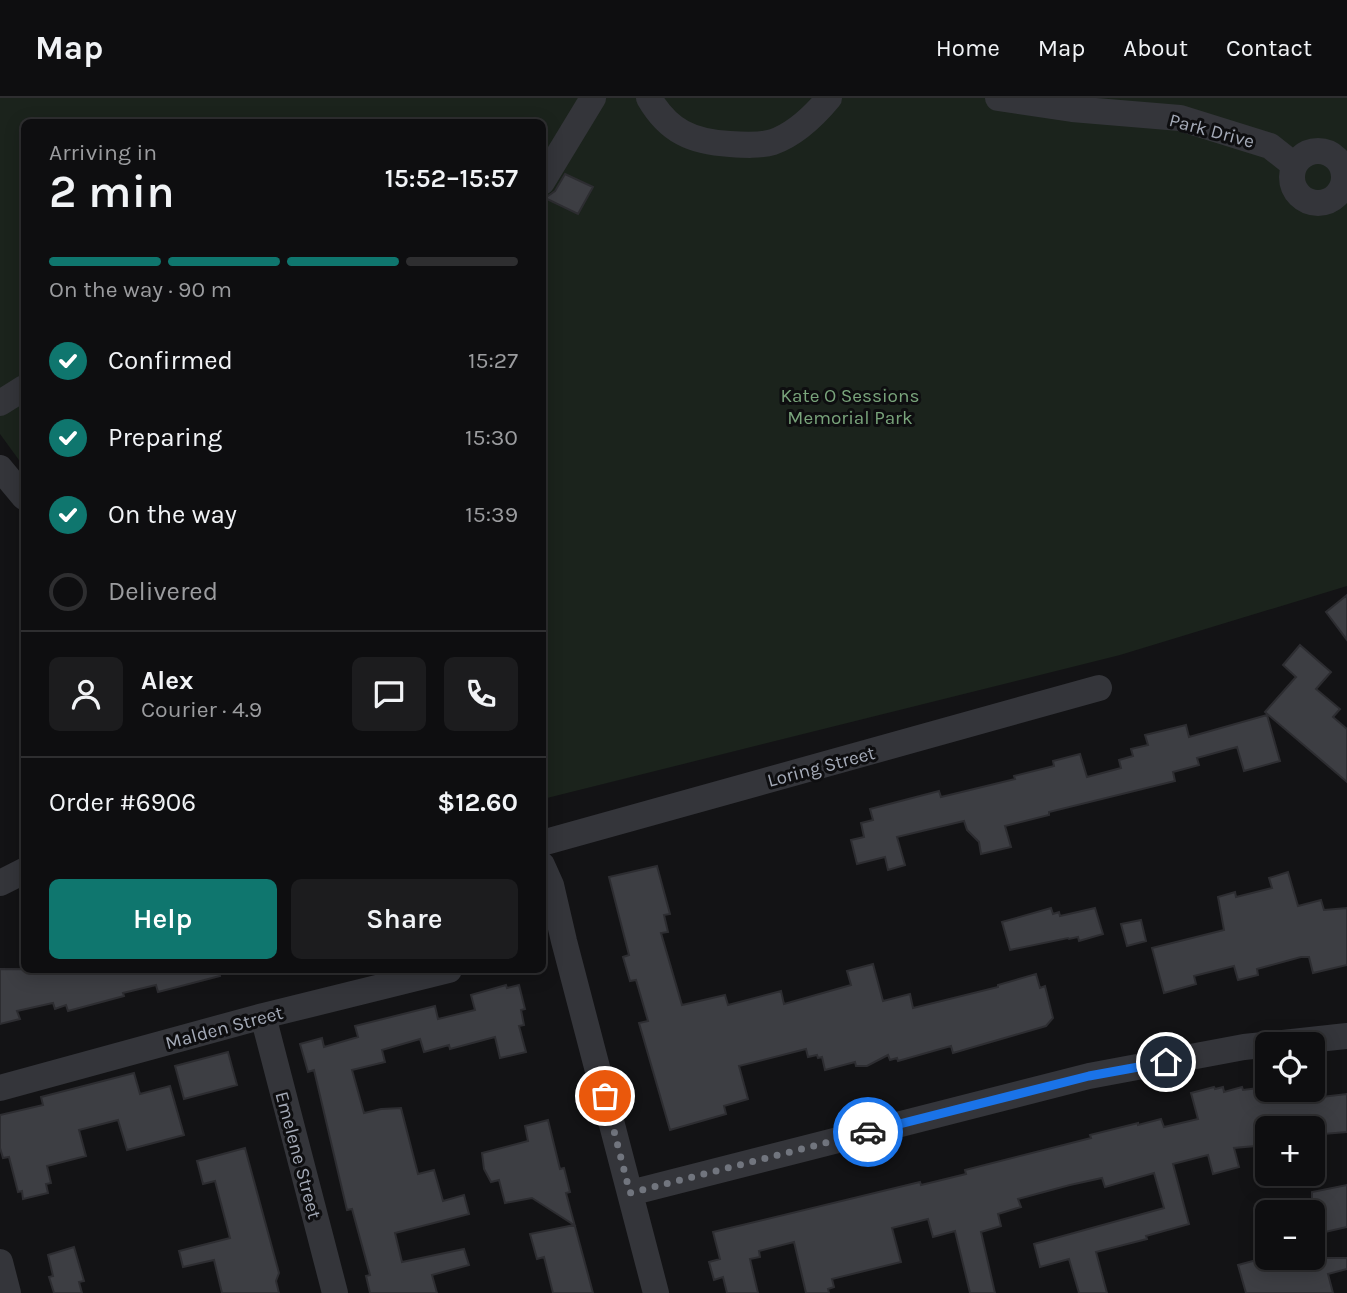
<!DOCTYPE html>
<meta charset="utf-8">
<style>
body{margin:0;font-family:Karla,sans-serif;background:#1c1c1e;color:#f1f3f6;height:100vh;display:flex;flex-direction:column;font-size:26px;white-space:nowrap}
*{box-sizing:border-box;margin:0}
p{font-size:23px;color:#9b9c9f}
.icon{flex:none;width:38px;height:38px;fill:none;stroke:currentColor;stroke-width:2;stroke-linecap:round;stroke-linejoin:round}
.map{position:relative;flex:1;overflow:hidden}
.panel{position:absolute;left:21px;top:21px;width:525px;height:854px;display:flex;flex-direction:column;background:#0e0e10;border-radius:10px;box-shadow:0 4px 18px #0003,0 0 0 2px #2e2e30}
.panel>*{flex:none}
.controls{position:absolute;left:1255px;top:934px;display:grid;gap:14px}
.controls a{display:grid;place-items:center;width:70px;height:70px;border-radius:10px;background:#0e0e10;box-shadow:0 4px 18px #0003,0 0 0 2px #2e2e30;font-size:35px}
.pin{position:absolute;display:grid;place-items:center;width:60px;height:60px;color:#fff;margin:-30px;border:4px solid #fff;border-radius:50%;box-shadow:0 2px 7px #0007}
.courier{position:absolute;display:grid;place-items:center;width:70px;height:70px;margin:-35px;border:5px solid #1a73e8;border-radius:50%;background:#fff;color:#222;box-shadow:0 2px 9px #0007}
.head em{font-style:normal;font-weight:600}
.head div{display:flex;flex-direction:column-reverse}
.head{display:flex;align-items:center;justify-content:space-between;height:119px;padding:0 28px}
h1{font-size:46px;font-weight:600;line-height:52px}
.bar{display:grid;grid-template-columns:repeat(4,1fr);gap:10px 7px;align-content:center;height:84px;padding:0 28px}
.bar i{height:9px;border-radius:5px;background:#2e2e30}
.bar .current{background:#0f766e}
.bar p{grid-column:span 4}
.line{display:flex;align-items:center;gap:18px;padding:0 28px;border-top:2px solid #2e2e30}
.line div{flex:1}
.round{display:grid;place-items:center;flex:none;width:74px;height:74px;border-radius:10px;background:#1c1c1e}
ol{padding:0 28px;list-style:none}
li{display:flex;align-items:center;gap:21px;height:77px}
li p{margin-inline-start:auto}
li .icon{padding:7px;border-radius:50%;background:#0f766e;color:#fff;stroke-width:4}
li:last-child{color:#9b9c9f}
li i{width:38px;height:38px;border:4px solid #2e2e30;border-radius:50%}
.action{display:flex;gap:14px;margin-top:auto;padding:14px 28px}
.action a{flex:1;height:80px;border-radius:10px;background:#0f766e;color:#fff;font-size:28px;font-weight:600;line-height:80px;text-align:center}
.action a+a{background:#1c1c1e;color:#f1f3f6}
header{display:flex;align-items:center;gap:42px;box-sizing:border-box;height:98px;padding:0 35px;background:#0e0e10;border-bottom:2px solid #2e2e30}
header strong{font-size:33px}
nav{display:flex;gap:38px;margin-inline-start:auto;font-size:24px}
.map>svg:first-child{display:block}
.green{fill:#1b231c}
.building{fill:#3d3e43;stroke:#2d2d31;stroke-width:2}
.lines{fill:none;stroke-linecap:round;stroke-linejoin:round}
.minor{stroke:#34353a;stroke-width:26}
.done{stroke:#71757e;stroke-width:7;stroke-dasharray:0 12.6}
.route{stroke:#1a73e8;stroke-width:9}
.labels{text-anchor:middle;stroke-width:6;stroke-linejoin:round;paint-order:stroke}
.street-label{font-size:19px;fill:#a4aab7;stroke:#0e0e10}
.park-label{font-size:19px;fill:#79a47b;stroke:#0e0e10}
</style>
<header>
<strong>Map</strong>
<nav><a>Home</a><a>Map</a><a>About</a><a>Contact</a></nav>
</header>
<div class="map">
<svg width="1347" height="1195" viewBox="0 0 1347 1195">
<rect width="100%" height="100%" fill="#131315"/>
<path class="green" d="M0,0H1347V488L1120,557L543,701L542,24H24V369L0,336Z"/>
<path class="building" d="M565,76L593,89L578,116L545,100L555,93Z
M1347,497V542L1326,514Z
M1300,547L1331,574L1316,591L1340,611L1333,619L1347,631V684L1265,614L1296,579L1283,567Z
M1267,617L1280,663L1244,673L1237,649L1197,660L1199,667L1173,674L1175,683L1049,714V717L1005,728L1011,749L981,756L979,744L967,732L964,723L897,739L905,767L888,772L885,759L857,766L851,742L864,739L861,725L873,722L870,711L939,693L941,699L1015,681L1014,678L1054,668L1053,663L1080,656L1087,679L1121,670L1119,662L1133,658L1131,651L1148,647L1145,637L1186,627L1189,639Z
M657,768L670,816L664,817L668,834L661,835L682,907L725,897L728,907L781,893L784,906L851,887L847,873L873,866L883,903L910,896L913,910L998,889V887L1036,876L1040,890L1045,888L1053,920L1046,928L953,955L951,948L898,963L897,960L890,962L888,957L867,968H856L855,964L825,972L822,959L818,960L817,957L808,959L806,951L739,968L748,1001L724,1008L726,1016L670,1032L639,925L648,923L636,882L630,883L623,859L629,857L609,779Z
M1288,774L1298,808L1321,802L1324,812L1347,810V867L1313,875L1309,859H1301L1257,871L1258,877L1238,882L1234,868L1194,878L1196,886L1164,895L1152,850L1224,832L1218,799L1235,794L1236,799L1272,790L1269,780Z
M1051,810L1053,816L1059,814L1060,818L1095,810L1103,836L1079,843L1078,839L1069,841L1068,840L1010,852L1002,824Z
M1141,822L1146,843L1127,848L1121,826Z
M0,871L219,872L220,878L158,894L156,887L123,895L124,898L68,913L66,907L55,911L53,905L17,913L20,921L0,926Z
M506,887L507,890L519,887L525,911L521,912L524,927L519,928L526,954L500,960L495,939L450,951L449,947L424,954L420,941L382,952L385,964L352,972L364,1015L381,1011L401,1010L418,1076L434,1072L443,1103L464,1097L469,1116L395,1135L402,1164L464,1151L469,1167L432,1177L437,1195H370L366,1178L370,1177L352,1111L347,1112L314,972L308,974L300,946L322,940L324,949L358,939L355,928L435,908L438,921L475,912L471,897Z
M228,954L237,987L184,1001L175,968Z
M134,975L140,996L170,988L184,1037L127,1052L118,1022L79,1032L86,1058L47,1068L51,1085L46,1086L48,1095L23,1101L22,1093L18,1094L9,1059L3,1060L0,1050V1017L43,1007L41,999Z
M1214,989L1215,991L1223,989L1224,994L1242,989L1243,992L1267,989V992H1312L1313,1000L1347,996V1034L1312,1037V1031H1267V1047L1234,1050L1239,1069L1213,1076L1208,1057L1173,1066L1189,1126L1146,1138L1147,1141L1096,1154L1107,1195H1079L1069,1161L1040,1169L1034,1146L1164,1110L1154,1075L1105,1089L1102,1080L1070,1087L1018,1101L1021,1109L998,1116L1001,1128L981,1134L995,1195H970L955,1133L933,1139L928,1121L892,1130L901,1164L832,1181L834,1189L828,1191L829,1195H806L794,1144L759,1153L760,1159L750,1161L758,1195H727L723,1179L714,1182L709,1164L720,1161L713,1134L920,1084L921,1087L966,1076L965,1072L1091,1040L1090,1037L1138,1025V1027L1161,1021L1164,1029L1198,1021L1191,995Z
M548,1022L560,1071L564,1070L570,1094L566,1095L593,1195H553L544,1159L537,1161L530,1136L574,1127L532,1100L505,1105L499,1082L491,1084L484,1071L482,1055L528,1043L525,1028Z
M245,1050L279,1175L276,1183L279,1195H222L214,1162L183,1169L179,1153L230,1140L215,1083L203,1086L197,1063Z
M1347,1087V1129L1312,1137V1094Z
M74,1149L84,1183L79,1184L82,1195H54L49,1179L53,1178L48,1157Z
M1264,1160H1347V1171L1328,1176L1333,1195H1246L1238,1167Z"/>
<g class="lines">
<path class="minor" d="M649,0C668,33 692,44 730,46C744,47 760,48 773,44C796,36 814,18 829,0
M998,0L1072,11L1180,20L1270,48L1294,67
M1292 79a26 26 0 1 1 52 0a26 26 0 1 1-52 0Z
M542,84L593,0
M0,305L24,290
M0,370L24,399
M542,745L1099,590
M542,767L551,787L564,843L656,1195
M0,785L24,773
M263,918L335,1195
M0,990L263,918L449,872
M630,1095L1089,978L1244,949L1347,938
M0,1164L8,1195"/>
</g>
<g class="lines">
<path class="done" d="M605,998L630,1095L868,1034"/>
<path class="route" d="M868,1034L1089,978L1166,964"/>
</g>
<g class="labels">
<g class="street-label">
<text transform="translate(1212 32) rotate(15)" y="7">Park Drive</text>
<text transform="translate(821 668) rotate(-15)" y="7">Loring Street</text>
<text transform="translate(224 929) rotate(-15)" y="7">Malden Street</text>
<text transform="translate(299 1057) rotate(75)" y="7">Emelene Street</text>
</g>
<g class="park-label">
<text x="850" y="304">Kate O Sessions<tspan x="850" dy="22">Memorial Park</tspan></text>
</g>
</g>
</svg>
<div class="controls">
<a><svg class="icon" aria-label="locate" viewBox="0 0 24 24"><circle cx="12" cy="12" r="6"/><path d="M12 2v4M12 18v4M2 12h4M18 12h4"/></svg></a>
<a>+</a>
<a>−</a>
</div>
<div class="pin" style="left:605px;top:998px;background:#ea580c"><svg class="icon" aria-label="bag" viewBox="0 0 24 24"><path d="M5 8h14l-1 12H6zM9 8a3 3 0 0 1 6 0"/></svg></div>
<div class="pin" style="left:1166px;top:964px;background:#1f2937"><svg class="icon" aria-label="home" viewBox="0 0 24 24"><path d="M3 11l9-7 9 7M6 9v11h12V9"/></svg></div>
<div class="courier" style="left:868px;top:1034px"><svg class="icon" aria-label="car" viewBox="0 0 24 24"><path d="M5 17H2v-5l4-1 3-4h7l3 4 3 1v5h-3M9 17h6M6 11h13"/><circle cx="7" cy="17" r="2"/><circle cx="17" cy="17" r="2"/></svg></div>
<section class="panel">
<div class="head"><div><h1>2 min</h1><p>Arriving in</p></div><em>15:52–15:57</em></div>
<div class="bar"><i class="current"></i><i class="current"></i><i class="current"></i><i></i><p>On the way · 90 m</p></div>
<ol>
<li><svg class="icon" aria-label="check" viewBox="0 0 24 24"><path d="M5 12l5 5 9-10"/></svg>Confirmed<p>15:27</p></li>
<li><svg class="icon" aria-label="check" viewBox="0 0 24 24"><path d="M5 12l5 5 9-10"/></svg>Preparing<p>15:30</p></li>
<li><svg class="icon" aria-label="check" viewBox="0 0 24 24"><path d="M5 12l5 5 9-10"/></svg>On the way<p>15:39</p></li>
<li><i></i>Delivered</li>
</ol>
<div class="line" style="height:126px"><a class="round"><svg class="icon" aria-label="person" viewBox="0 0 24 24"><circle cx="12" cy="8" r="4"/><path d="M4 21q1-7 8-7t8 7"/></svg></a><div><b>Alex</b><p>Courier · 4.9</p></div><a class="round"><svg class="icon" aria-label="chat" viewBox="0 0 24 24"><path d="M4 5h16v11H9l-5 4z"/></svg></a><a class="round"><svg class="icon" aria-label="phone" viewBox="0 0 24 24"><path d="M5 4h4l2 5-3 2q2 4 5 5l2-3 5 2v4C11 20 4 13 5 4z"/></svg></a></div>
<div class="line" style="height:91px"><div>Order #6906</div><b>$12.60</b></div>
<div class="action"><a>Help</a><a>Share</a></div>
</section>
</div>
